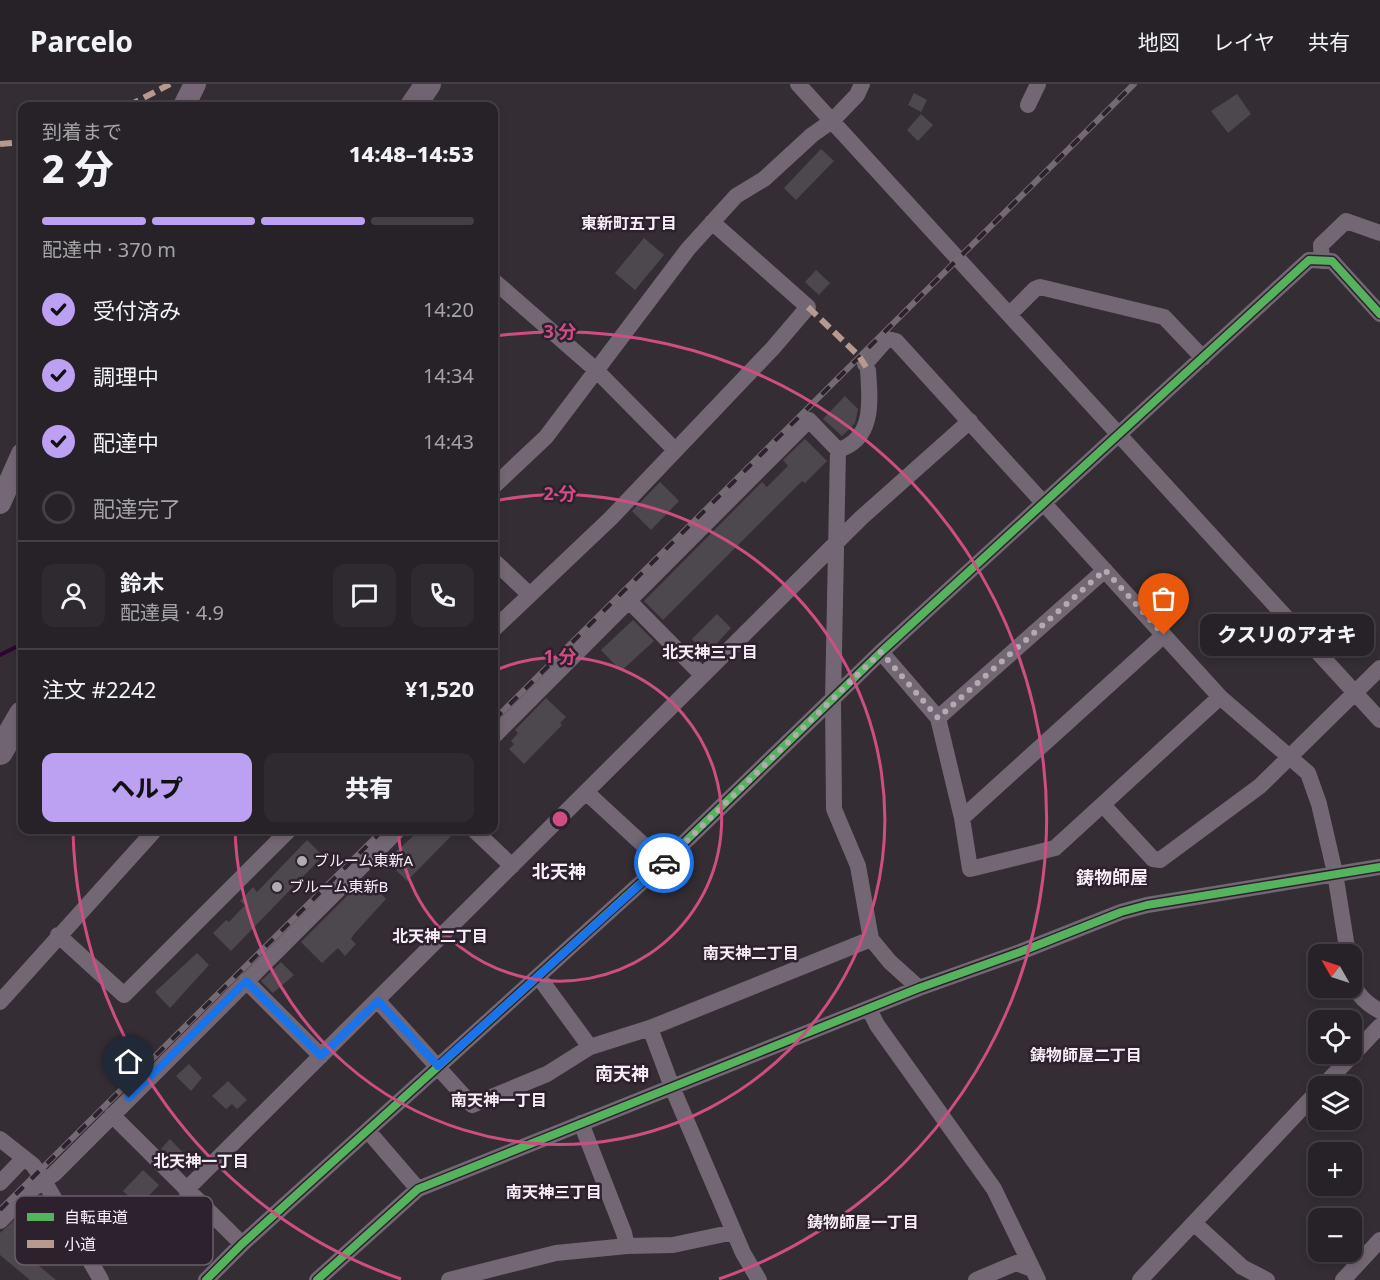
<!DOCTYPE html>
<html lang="ja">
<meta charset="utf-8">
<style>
body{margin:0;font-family:"Noto Sans","Noto Sans JP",sans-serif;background:#2f2a2f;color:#f1f3f6;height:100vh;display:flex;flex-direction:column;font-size:22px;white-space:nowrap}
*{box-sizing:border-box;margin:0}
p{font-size:20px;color:#a4a4a7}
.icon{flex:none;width:33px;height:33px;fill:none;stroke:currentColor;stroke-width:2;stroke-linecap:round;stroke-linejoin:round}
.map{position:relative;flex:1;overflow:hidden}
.side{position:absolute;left:18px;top:18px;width:480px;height:732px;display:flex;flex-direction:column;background:#272227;border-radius:12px;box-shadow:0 3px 9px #0003,0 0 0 2px #433f44}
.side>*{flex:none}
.needle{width:39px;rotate:309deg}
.fabs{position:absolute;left:1308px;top:860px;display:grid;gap:12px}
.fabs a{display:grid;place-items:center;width:54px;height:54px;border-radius:12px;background:#272227;box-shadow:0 3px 9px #0003,0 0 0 2px #433f44;font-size:30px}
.pin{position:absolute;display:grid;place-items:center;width:51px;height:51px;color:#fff;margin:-62px -26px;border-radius:50% 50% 50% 0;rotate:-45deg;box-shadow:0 0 6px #0007}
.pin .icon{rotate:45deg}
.courier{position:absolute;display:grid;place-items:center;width:60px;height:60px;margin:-30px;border:4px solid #1a73e8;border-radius:50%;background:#fff;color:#222;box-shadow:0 2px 8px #0007}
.bubble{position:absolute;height:42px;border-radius:12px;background:#272227;box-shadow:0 3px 9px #0003,0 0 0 2px #433f44;font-size:20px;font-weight:800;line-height:42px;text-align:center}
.headline em{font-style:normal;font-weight:800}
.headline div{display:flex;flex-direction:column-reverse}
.headline{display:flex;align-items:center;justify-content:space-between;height:102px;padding:0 24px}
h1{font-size:39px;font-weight:800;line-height:45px}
.bar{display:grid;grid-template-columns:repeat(4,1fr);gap:9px 6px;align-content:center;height:72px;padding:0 24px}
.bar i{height:8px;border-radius:4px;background:#433f44}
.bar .active{background:#bca0f2}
.bar p{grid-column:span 4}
.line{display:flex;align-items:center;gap:15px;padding:0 24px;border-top:2px solid #433f44}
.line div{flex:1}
.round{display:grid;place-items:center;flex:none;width:63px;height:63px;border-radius:12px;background:#2f2a2f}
ol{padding:0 24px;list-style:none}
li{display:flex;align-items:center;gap:18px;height:66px}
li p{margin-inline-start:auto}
li .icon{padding:6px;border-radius:50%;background:#bca0f2;color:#111;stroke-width:4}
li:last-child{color:#a4a4a7}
li i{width:33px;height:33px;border:3px solid #433f44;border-radius:50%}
.cta{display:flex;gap:12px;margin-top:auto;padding:12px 24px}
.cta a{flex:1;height:69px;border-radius:12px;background:#bca0f2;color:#111;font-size:24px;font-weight:800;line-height:69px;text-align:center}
.cta a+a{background:#2f2a2f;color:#f1f3f6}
header{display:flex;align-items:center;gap:36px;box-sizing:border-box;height:84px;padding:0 30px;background:#272227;border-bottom:2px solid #433f44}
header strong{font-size:28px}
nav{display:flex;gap:33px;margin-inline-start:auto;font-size:21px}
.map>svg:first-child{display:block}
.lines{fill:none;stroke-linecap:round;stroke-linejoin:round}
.stream{stroke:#2e0432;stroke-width:4}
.building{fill:#4d484e}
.minor{stroke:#736774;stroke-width:16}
.major{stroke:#756775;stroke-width:22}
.highway{stroke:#706470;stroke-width:26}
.rail-casing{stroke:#736a74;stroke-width:6}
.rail{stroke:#2c212d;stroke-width:4;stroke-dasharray:11;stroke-linecap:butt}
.quiet{stroke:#b69a8f;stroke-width:6;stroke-dasharray:12 6;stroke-linecap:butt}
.cycleway-casing{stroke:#2c212d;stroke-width:11}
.cycleway{stroke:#56b35d;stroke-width:8}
.done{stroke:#b2abb2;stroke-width:6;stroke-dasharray:0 10.8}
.route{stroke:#1a73e8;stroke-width:8}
.ring{fill:none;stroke:#cf4e82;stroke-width:3}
.poi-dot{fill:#b2abb2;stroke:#2c212d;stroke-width:2}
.labels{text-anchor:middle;stroke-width:5;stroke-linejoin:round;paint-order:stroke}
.poi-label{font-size:15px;fill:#f6eef6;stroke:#2c212d;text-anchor:start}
.neighbourhood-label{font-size:16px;font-weight:bold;fill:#f6eef6;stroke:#2c212d}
.quarter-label{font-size:18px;font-weight:bold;fill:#f6eef6;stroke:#2c212d}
.key{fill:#2c212d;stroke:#695e69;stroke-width:1.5}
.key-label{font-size:16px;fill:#f6eef6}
.centre{fill:#cf4e82;stroke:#2c212d;stroke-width:3}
.ring-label{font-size:18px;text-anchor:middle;font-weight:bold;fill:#cf4e82;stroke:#2c212d;stroke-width:5;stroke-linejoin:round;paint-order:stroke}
</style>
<header>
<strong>Parcelo</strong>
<nav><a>地図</a><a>レイヤ</a><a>共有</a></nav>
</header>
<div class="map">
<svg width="1380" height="1196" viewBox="0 0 1380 1196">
<rect width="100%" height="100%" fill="#342e34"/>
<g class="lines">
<path class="stream" d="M0,571L22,560"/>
</g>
<path class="building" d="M914,9L927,16L921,28L908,21Z
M1237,10L1251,30L1228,49L1211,27Z
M921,30L933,41L918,57L907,46Z
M821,65L834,77L796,116L784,104Z
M644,154L664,171L635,206L615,189Z
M816,186L830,199L819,211L805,198Z
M845,312L858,325L855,339L842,352L823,335Z
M805,355L827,377L805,399L802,397L663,536L644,517L762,398L767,403L788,382L783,376Z
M660,398L679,417L651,446L632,427Z
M717,530L731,544L707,570L692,555Z
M633,536L654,557L621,587L601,566Z
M546,614L566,633L560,639L562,641L524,680L509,665L514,660L511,657L518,649L515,646Z
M420,746H457L407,797L392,782L396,779L390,773Z
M307,756L323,772L231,867L213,849L226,836L229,838L245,821L240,817L253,803L257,808Z
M365,794L386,815L354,850L351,855L356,860L345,872L338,864L322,879L301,858Z
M197,869L209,881L170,924L155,908Z
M281,878L294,891L273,909L261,897Z
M189,980L202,994L191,1007L176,992Z
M228,997L247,1016L237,1025L232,1020L226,1025L212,1012Z
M170,1055L190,1076L181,1085L161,1065Z
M143,1086L159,1101L139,1122L123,1107Z
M38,1114L51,1130L16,1163L56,1196H30L0,1171V1149Z"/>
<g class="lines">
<path class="minor" d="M798,0L1380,636
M1028,21L1038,0
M1322,177L1321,161L1346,137L1380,149
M494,197L596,286L675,366
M1010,230L1035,205L1040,203L1164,233L1203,274
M865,280L887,255L896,257L1220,613L1308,689L1319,720L1335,789L1348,870
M838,366C875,355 870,316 868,286
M494,402L546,353L688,165L736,112L764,95L812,51L832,37L857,11L862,0
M494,477L529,510
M629,517L702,591
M494,545L611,434L773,264L808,223L712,138
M881,568L938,634L962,734L970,785L1055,764L1220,613
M938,634L1105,486
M494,652L809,336L838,366L833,617L834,725L858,782L871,855L890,878L919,904
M586,708L663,779
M1103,721L1153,775L1160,776L1260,702L1380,584
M962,734L1164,551
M474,746L512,782
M58,851L124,911L289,746
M538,892L590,963L650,944L871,855
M1352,893C1354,909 1367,920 1380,927
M246,897L321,972
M378,917L472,1021L547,990L590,963
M0,918L155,746
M869,925L877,941L994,1105L1038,1196
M650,944L672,1003L743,1169L759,1196
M1323,1002L1380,942
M112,1031L242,1160
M581,1039L624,1149L627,1162
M368,1047L418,1105
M0,1055L33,1081L43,1095L101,1196
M0,1099L24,1074
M186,1106L861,434L970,337
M0,1137L31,1106L54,1090L398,746
M1194,1139L1242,1183L1267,1196
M206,1196L242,1160L663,779L881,568L1309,176L1332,177L1380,230
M317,1196L418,1105L919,904L1020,868L1121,828L1147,821L1380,783
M449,1196L556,1169L627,1162L673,1161L734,1148
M976,1196L1016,1179L1032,1185
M1140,1196L1318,1007
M1343,1196L1380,1156"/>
<path class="major" d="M184,22L195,0
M0,419L22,370"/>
<path class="highway" d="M413,22L428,0
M0,668L22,630"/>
<g class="rail-casing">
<path id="rail" d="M494,636L1134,0
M0,1126L383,746"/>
</g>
<use href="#rail" class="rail"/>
<path class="quiet" d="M128,22L170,0
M0,60L22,58
M808,223L859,272L868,286"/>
<g class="cycleway-casing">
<path id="cycleway" d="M206,1196L242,1160L663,779L881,568L1309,176L1332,177L1380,230
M317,1196L418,1105L919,904L1020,868L1121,828L1147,821L1380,783"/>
</g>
<use href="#cycleway" class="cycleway"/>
</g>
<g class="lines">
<path class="done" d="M664,779L881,568L938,634L1105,486L1164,551"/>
<path class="route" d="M129,1014L246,897L321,972L378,917L438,982L664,779"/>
</g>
<g class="ring">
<path d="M494 587A162 162 0 1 1 398 746"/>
<path d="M495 417A325 325 0 1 1 235 746"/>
<path d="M401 1195A487 487 0 0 1 73 748M496 252A487 487 0 0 1 719 1195"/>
</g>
<g class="poi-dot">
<circle cx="302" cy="777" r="6"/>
<circle cx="277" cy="803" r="6"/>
</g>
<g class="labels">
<g class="poi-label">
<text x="314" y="782">ブルーム東新A</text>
<text x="289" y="808">ブルーム東新B</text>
</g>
<g class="neighbourhood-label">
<text x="629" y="145">東新町五丁目</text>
<text x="710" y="574">北天神三丁目</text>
<text x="440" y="858">北天神二丁目</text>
<text x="751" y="875">南天神二丁目</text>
<text x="1086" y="977">鋳物師屋二丁目</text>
<text x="499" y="1022">南天神一丁目</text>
<text x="201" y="1083">北天神一丁目</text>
<text x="554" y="1114">南天神三丁目</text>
<text x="863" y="1144">鋳物師屋一丁目</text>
</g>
<g class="quarter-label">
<text x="559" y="794">北天神</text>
<text x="1112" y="800">鋳物師屋</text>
<text x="622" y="996">南天神</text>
</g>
</g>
<rect x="15" y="1112" width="198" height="69" rx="9" class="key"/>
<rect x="27" y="1129" width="27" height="8" fill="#56b35d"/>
<rect x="27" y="1156" width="27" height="8" fill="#b69a8f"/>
<g class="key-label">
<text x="64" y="1139">自転車道</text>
<text x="64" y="1166">小道</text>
</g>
<circle cx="560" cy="735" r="9" class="centre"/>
<g class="ring-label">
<text x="560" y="254">3 分</text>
<text x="560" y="416">2 分</text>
<text x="560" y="579">1 分</text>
</g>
</svg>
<div class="fabs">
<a><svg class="needle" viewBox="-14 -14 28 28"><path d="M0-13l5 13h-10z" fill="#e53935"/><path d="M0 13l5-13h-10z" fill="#a4a4a7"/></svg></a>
<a><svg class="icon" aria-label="locate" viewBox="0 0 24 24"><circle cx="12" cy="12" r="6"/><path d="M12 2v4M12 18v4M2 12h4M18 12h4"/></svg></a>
<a><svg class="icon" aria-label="layers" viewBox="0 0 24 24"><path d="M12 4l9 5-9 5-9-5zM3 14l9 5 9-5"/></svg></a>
<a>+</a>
<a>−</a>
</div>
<div class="pin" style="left:1164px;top:551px;background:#ea580c"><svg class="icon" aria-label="bag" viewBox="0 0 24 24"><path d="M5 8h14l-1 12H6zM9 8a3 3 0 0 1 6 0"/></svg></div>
<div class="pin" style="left:129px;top:1014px;background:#1f2937"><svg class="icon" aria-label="home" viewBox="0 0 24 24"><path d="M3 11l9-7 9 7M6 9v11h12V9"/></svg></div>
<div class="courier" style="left:664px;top:779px"><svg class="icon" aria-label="car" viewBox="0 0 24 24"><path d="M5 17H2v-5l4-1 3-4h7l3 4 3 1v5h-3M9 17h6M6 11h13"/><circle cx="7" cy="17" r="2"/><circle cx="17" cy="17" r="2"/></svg></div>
<div class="bubble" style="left:1200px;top:530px;width:174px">クスリのアオキ</div>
<section class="side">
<div class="headline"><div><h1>2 分</h1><p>到着まで</p></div><em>14:48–14:53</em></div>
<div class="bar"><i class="active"></i><i class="active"></i><i class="active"></i><i></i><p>配達中 · 370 m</p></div>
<ol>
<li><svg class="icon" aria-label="check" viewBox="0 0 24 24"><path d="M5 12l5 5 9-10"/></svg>受付済み<p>14:20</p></li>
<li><svg class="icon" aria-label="check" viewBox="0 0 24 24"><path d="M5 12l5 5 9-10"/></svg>調理中<p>14:34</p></li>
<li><svg class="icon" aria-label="check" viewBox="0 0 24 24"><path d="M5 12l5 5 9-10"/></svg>配達中<p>14:43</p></li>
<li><i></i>配達完了</li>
</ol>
<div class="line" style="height:108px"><a class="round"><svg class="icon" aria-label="person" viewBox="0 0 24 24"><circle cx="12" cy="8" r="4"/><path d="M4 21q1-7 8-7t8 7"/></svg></a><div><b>鈴木</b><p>配達員 · 4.9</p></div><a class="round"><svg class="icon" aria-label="chat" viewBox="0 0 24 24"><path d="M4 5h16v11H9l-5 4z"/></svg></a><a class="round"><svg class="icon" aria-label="phone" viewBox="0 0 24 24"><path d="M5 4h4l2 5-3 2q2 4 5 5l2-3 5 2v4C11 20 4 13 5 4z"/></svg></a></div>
<div class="line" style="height:78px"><div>注文 #2242</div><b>¥1,520</b></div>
<div class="cta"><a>ヘルプ</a><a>共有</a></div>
</section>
</div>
